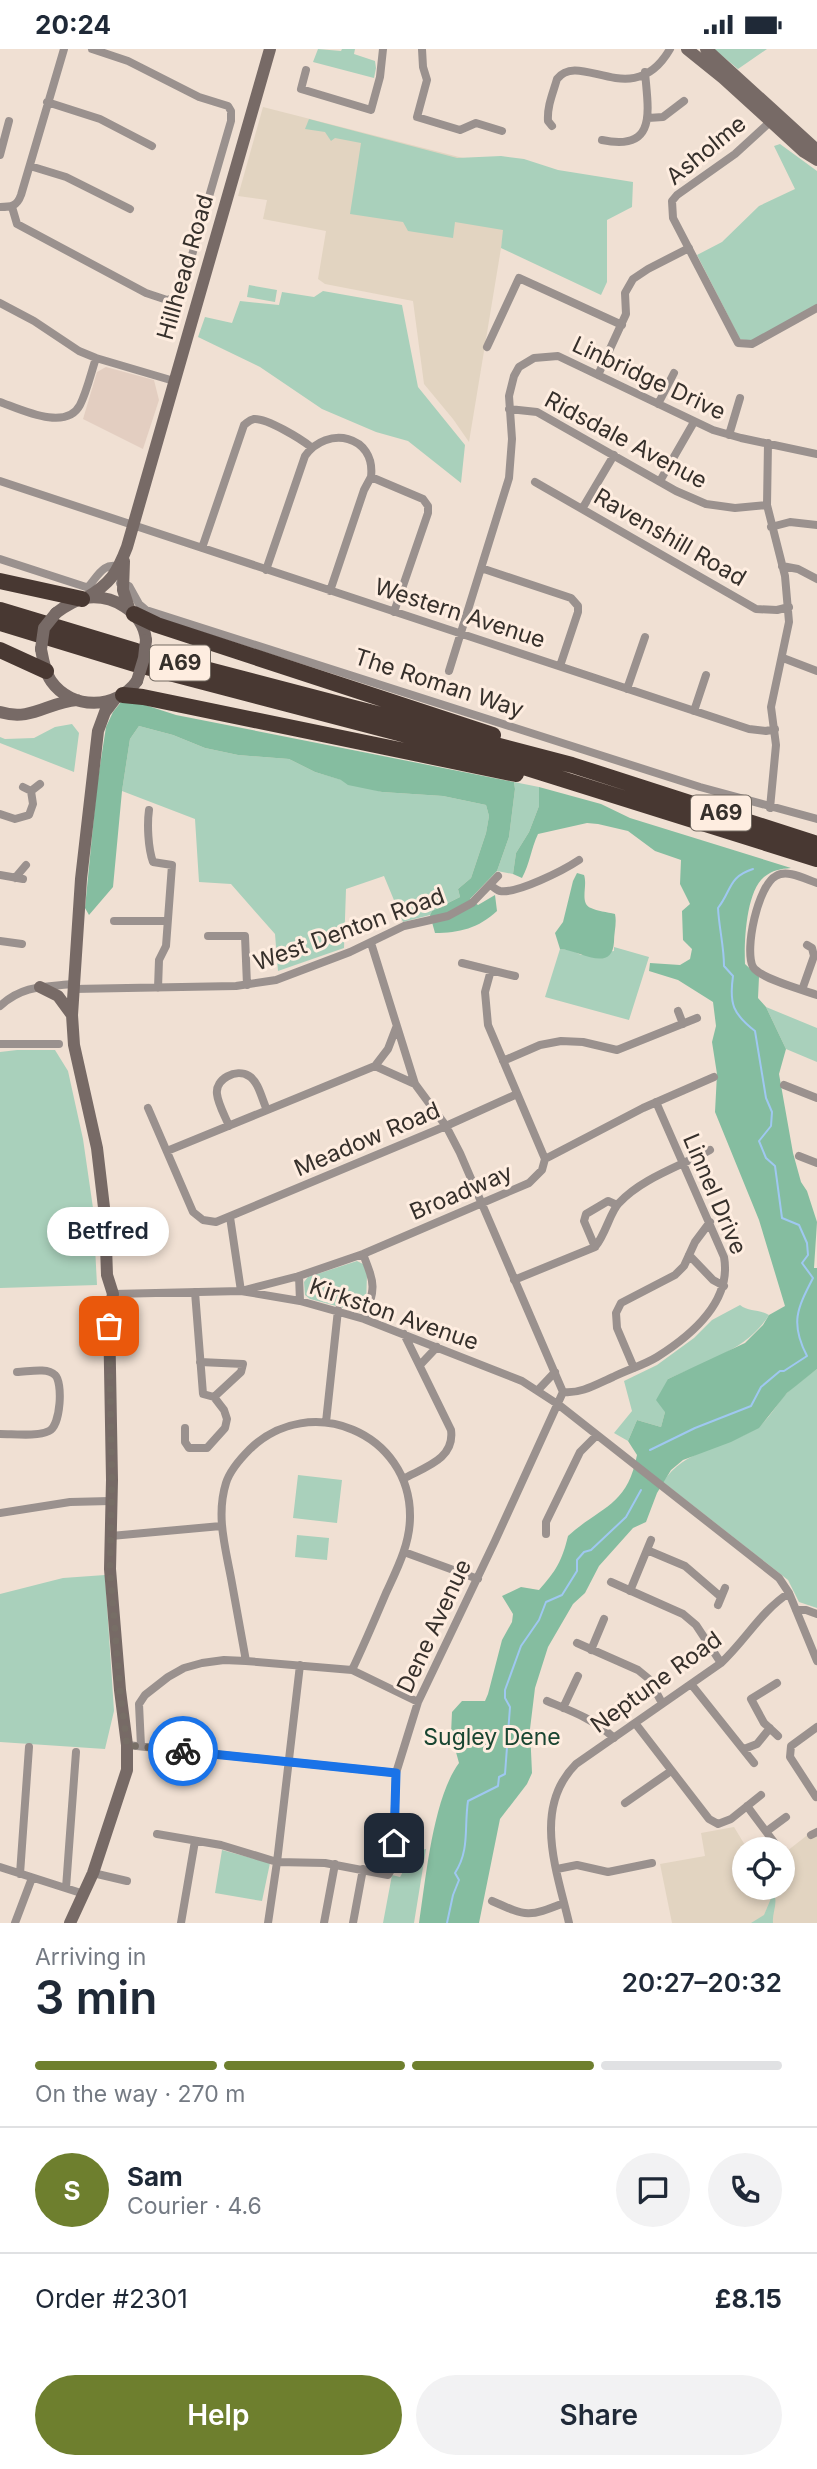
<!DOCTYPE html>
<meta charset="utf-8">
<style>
body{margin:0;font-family:Inter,sans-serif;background:#f2f2f3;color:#1f2937;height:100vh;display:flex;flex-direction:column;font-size:26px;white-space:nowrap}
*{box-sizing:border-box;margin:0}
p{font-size:23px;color:#747a83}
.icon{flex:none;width:38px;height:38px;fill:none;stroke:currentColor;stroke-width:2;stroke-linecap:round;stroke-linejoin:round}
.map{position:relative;height:1874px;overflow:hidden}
.details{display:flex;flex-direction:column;background:#fff;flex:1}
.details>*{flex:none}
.tools{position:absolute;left:732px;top:1788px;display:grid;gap:14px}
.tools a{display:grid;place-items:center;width:63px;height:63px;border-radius:50%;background:#fff;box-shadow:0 4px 10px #0003;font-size:35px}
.pin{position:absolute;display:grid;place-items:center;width:60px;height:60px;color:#fff;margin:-30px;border-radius:14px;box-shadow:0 4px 10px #0006}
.courier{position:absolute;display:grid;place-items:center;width:70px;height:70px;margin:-35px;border:5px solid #1a73e8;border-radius:50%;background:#fff;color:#222;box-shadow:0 2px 9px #0007}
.bubble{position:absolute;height:49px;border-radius:24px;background:#fff;box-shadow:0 4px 10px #0003;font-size:23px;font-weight:600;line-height:49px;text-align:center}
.head em{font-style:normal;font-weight:600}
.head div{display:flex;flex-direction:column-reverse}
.head{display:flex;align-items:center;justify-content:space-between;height:119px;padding:0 35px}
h1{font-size:46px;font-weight:600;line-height:52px}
.bar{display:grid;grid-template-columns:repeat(4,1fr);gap:10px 7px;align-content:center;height:84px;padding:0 35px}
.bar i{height:9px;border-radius:5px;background:#e0e1e3}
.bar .on{background:#6e7f2e}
.bar p{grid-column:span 4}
.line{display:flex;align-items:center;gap:18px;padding:0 35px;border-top:2px solid #e0e1e3}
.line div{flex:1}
.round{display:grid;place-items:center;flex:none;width:74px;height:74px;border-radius:37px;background:#f2f2f3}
.primary-button{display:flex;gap:14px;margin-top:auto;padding:14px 35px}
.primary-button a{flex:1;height:80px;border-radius:42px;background:#6e7f2e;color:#fff;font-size:28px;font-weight:600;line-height:80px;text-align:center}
.primary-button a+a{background:#f2f2f3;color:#1f2937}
.status{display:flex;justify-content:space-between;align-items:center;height:49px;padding:0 35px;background:#fff;direction:ltr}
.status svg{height:19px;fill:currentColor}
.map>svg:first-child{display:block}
.commercial{fill:#e3cec1}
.education{fill:#e2d4c1}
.green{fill:#a9d0bb}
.forest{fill:#85bda0}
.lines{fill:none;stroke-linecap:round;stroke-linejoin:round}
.stream{stroke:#9fc8f1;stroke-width:2}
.street{stroke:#9a918e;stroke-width:8}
.secondary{stroke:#776a66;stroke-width:12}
.highway{stroke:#483832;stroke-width:16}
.secondary-bridge{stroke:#776a66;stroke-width:12}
.done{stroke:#776e66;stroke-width:7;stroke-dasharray:0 12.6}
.route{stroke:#1a73e8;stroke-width:9}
.labels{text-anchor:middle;stroke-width:6;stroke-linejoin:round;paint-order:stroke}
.shield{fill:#feede0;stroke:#726961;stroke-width:2}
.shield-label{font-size:21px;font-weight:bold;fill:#36302b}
.street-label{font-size:23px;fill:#36302b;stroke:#feede0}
.park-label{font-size:23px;fill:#184531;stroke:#feede0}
</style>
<div class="status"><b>20:24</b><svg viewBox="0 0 49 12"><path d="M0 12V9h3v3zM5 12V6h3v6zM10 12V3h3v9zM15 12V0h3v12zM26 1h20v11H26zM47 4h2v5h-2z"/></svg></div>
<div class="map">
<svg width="817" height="1874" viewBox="0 0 817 1874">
<rect width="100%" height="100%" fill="#f0e0d3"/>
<path class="commercial" d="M106,318L154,331L159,351L143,400L83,370L97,323Z"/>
<path class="education" d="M263,58L463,109L504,181L469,393L453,370L424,335L413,252L325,235L318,230L326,182L263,170L267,151L238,147Z
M734,1778L748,1801H744V1839H782V1806L810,1784L812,1789L817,1788V1874H672L660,1815L705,1807L701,1784Z"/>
<path class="green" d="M318,0L341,2L342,0H355L354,5L375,12L376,19L374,29L313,13Z
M714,0H767L738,20Z
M309,70L457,109L501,107L524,110L558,121L633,133L632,158L607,171V233L601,246L501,199L503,181L455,173L453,189L408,182L403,173L350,165L361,94L335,89L331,92L325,83L305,80Z
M780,95L817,122V256L752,292L740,290L697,206L722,193L759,157L795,140L774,97Z
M249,236L277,241L275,253L247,248Z
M323,242L402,256L418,338L465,396L461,434L408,392L376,383L322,360L260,318L198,288L205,268L232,274L240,252L279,256L282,243L314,248Z
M72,675L79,684L74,723L0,694V688L5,690L34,689L55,678Z
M139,677L173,686L205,699L238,706L289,710L315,723L382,743L443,747L486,756L489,767L486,784L471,829L458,840L460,848L432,862L430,866L403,873L384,827L346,840L344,899L278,922L275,885L231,835L199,833L195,770L122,742L130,690Z
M514,733L539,738V757L529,783L516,804L513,825L497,822L509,788L515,740Z
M614,898L649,908L629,971L545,948L560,900L571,901L581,906L614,902Z
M766,958L817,979V1013L786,1000Z
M17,1001H55L68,1022L83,1090L93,1159L97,1236L0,1239V1003Z
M357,1212L363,1215L367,1225L366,1256L359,1263L310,1250L305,1246L304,1233L308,1228Z
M740,1256C749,1263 759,1260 769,1266C747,1301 704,1313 668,1330L665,1363L661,1378L637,1371L628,1392L614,1384L632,1362L624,1332L657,1316L694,1289L712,1271Z
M817,1320V1559L799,1553L788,1531L663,1433C685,1400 722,1400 755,1380C769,1372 776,1355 787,1344C796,1335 807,1328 817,1320Z
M298,1426L342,1431L337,1474L293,1469Z
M297,1486L329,1489L327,1511L295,1508Z
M105,1526L114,1662L105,1700L0,1693V1545L63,1529Z
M426,1800L414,1874H383L392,1826L400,1828L414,1803Z
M222,1801L270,1814L262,1852L215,1844Z
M772,1847L775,1848C777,1856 772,1865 773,1874H751L764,1866Z"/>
<path class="forest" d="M121,653L142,655L176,666L514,733L515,740L509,788L497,822L470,850L478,856L495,846L497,862C479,879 459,884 435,884L430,866L432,862L460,848L458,840L471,829L486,784L489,767L486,756L443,747L382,743L348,736L341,731L315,723L289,710L238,706L205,699L173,686L139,677L130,690L122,742L113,838L89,866L85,859L97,736L106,678L113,663Z
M539,738L601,755L630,769L791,819C780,820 773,821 764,828C746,843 744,893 745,915L759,928L758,949L766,958L786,1000L779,1025L793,1104L801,1133L807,1142L817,1173L814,1219H817V1320L787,1344L759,1379L731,1393L683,1411L671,1421L657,1444L646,1473L633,1479L599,1517L585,1544L573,1555L548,1598L535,1639L530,1680L532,1724L527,1735L500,1770L479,1874H419C426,1829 433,1749 459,1714L451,1685L452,1663L462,1652H485L488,1645L502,1591L512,1573L513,1565L502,1547L521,1538L539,1541C556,1522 562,1512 568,1487C601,1457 627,1458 637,1406L628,1392L637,1371L661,1378L665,1363L656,1351L668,1330L745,1294L763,1276L769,1266L785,1257L759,1171L715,1063L717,1025L712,993L716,977L713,953L678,931L649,922L650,914L680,916L690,910L692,900L683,891L682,862L690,855L680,835L681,811L655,802L628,782L598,775L587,774L538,785C531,800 530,814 522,829L513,825L516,804L529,783L539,757Z
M577,824L584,826C588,837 579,854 591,859C597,862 607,863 615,865C617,874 614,883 614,893C612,925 579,901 560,900L555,884L563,873L573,832Z"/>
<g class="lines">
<path class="stream" d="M650,1401L695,1379L751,1357L761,1338L780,1322H784L807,1307C790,1274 797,1260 813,1229L802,1214L808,1206L807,1194L799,1176L782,1169L775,1117L766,1109L759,1092L771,1077L772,1063L766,1049L755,982C733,965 729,955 733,927L724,917C724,897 719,879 718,859C732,841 728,828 753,820
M447,1874L453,1846L459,1831L455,1824C470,1801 464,1778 468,1752L498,1737L499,1728L505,1725L510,1658L505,1649V1641L521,1597L539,1571L546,1553L562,1546L577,1522V1511L584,1503L591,1501L626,1468L641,1441"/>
<path class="street" d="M422,0L423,18L427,31L417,68L460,81L476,74L502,82
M306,21L301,40L371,61L380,28L383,0
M47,53L100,70L152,97
M648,69L663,68L684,52
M770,73L735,105L677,146L672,152L673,169L738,294L752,295L817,259
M552,77L548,72C547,57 553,44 557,30C580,0 633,64 670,0
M602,91C658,103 648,61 645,23
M0,106L9,72
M30,117L66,128L130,160
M0,158C12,158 17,157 21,146L64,0
M12,158L17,175L146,244L167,251L177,248L181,244L231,72V62L228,57L199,48L128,12L92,0
M0,254L34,272L79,302L96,309L174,332
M487,298L519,229L622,276
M598,326L626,265L625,244L633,230L648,220L689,199
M0,353C20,360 66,383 80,356C87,342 91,324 96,309
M658,355L674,324
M509,360L537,363L676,442L706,455L735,459L767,456
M729,386L740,349
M768,394L767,456L785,527L789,573L771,658L776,696L770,759
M0,432L749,680L766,682L775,680
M660,432L694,373
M535,433L756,560L777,561L789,558
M582,460L614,406
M771,478L790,473L817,476
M202,499L244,376C248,373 249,371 254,370C267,369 301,390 311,398
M0,510L86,538L89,537C99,525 104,513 120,518
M782,517L798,520L817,530
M481,519L571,549L578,557V563L560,617
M266,521L305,407C327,376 376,386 371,428
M120,534L129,537L139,555L146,561L700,738L817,770
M330,542L364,441L371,428L423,450L428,457V464L394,563
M783,609L817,622
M449,622L509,429L512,390L509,347L514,327L519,318L534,309L558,307L713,381L741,389L817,405
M627,640L645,588
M694,662L706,626
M23,738L31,742L40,735
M149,761C147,775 148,799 153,813L172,816L166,897L159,911L158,939
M0,765L15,770L29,766L33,755L31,742
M0,826L23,830
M15,829L26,816
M817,834C805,830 787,820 776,827C758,836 744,901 753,918C761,930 803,941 817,946
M491,836C494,839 496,841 500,842C517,845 564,821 579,811
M114,872H167
M208,887H245L247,936
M0,892L22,895
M371,894L415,1035L446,1077L460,1104L563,1343C581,1345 597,1335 613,1328C627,1321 644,1316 657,1308C692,1286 732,1252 724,1208L656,1053
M462,914L515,927
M491,921L485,943L488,976L545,1110
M73,940L236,937L276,931L350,903L404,877L448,867L472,854L498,827
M802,941L814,907L812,899L807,896
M0,957C23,936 44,938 73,935
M678,962L683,975
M0,995H59
M503,1012L540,996L561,992L583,993L617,1001L697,969
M375,1017L415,1035
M784,1036L817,1049
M148,1059L193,1163L203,1171L216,1173L446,1077L517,1045
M229,1077C225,1067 218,1055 217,1045C215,1030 236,1019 249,1027C259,1033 262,1051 267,1061
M167,1102L375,1017L388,1000L396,979
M799,1107L817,1114
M230,1168L241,1242L299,1227L363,1205L529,1134L542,1121L545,1110L643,1059L714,1028
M595,1198L584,1172L586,1165L608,1152L617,1156
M363,1205C375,1236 376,1238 364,1270
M689,1206L713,1231L724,1237
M299,1227L300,1252
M514,1231L595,1198C606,1185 610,1163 619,1154C642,1129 681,1117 710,1101
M113,1245L241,1242L300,1252L364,1270L522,1332L559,1356L779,1529L789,1544L817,1612
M200,1313L243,1315L241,1323L214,1348
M420,1316L437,1298
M634,1319L617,1279L616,1264L621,1254L675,1226L684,1217L695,1193L710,1173
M538,1341L555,1323
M326,1373L338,1261
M185,1379V1393L189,1399H207L225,1379L227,1370L224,1361L214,1348L203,1345L195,1243
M0,1385C14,1385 37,1388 49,1382C61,1376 63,1333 55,1326C47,1318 27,1323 17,1323
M403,1430C425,1418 455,1410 451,1381L404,1285
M0,1464L70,1453L110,1452
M546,1485V1473L580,1403L597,1386
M111,1487L221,1477
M647,1501L685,1517L721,1548
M404,1503L478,1530
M611,1533L683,1565L696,1576L721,1614
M630,1542L651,1491
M718,1556L725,1539
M796,1561H806L817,1565
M577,1594L638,1621L649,1630L662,1654
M591,1601L604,1570
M246,1612C241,1584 236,1556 231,1529C225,1497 216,1466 226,1434C230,1421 240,1410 250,1400C310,1342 411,1384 410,1468C410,1495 397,1520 386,1544C375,1570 364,1596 352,1621
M777,1634L751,1650L764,1674L778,1687
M691,1635L754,1714
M547,1652C571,1662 594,1670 614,1689
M563,1659L578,1627
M635,1674L709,1770L718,1775L731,1770L761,1746
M127,1696L396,1724
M141,1697L139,1655L145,1646L168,1628L184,1619L202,1614L224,1611L246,1612L352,1621L418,1653
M744,1700L757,1695L770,1679
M816,1748L790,1708L791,1697L817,1678
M625,1754L671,1722
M747,1757L779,1800
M767,1782L786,1768
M157,1785L221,1796L277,1813L325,1814L388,1826L393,1818L396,1724L418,1653L495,1492L563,1343
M811,1786L817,1783
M0,1818L84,1845
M557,1820L577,1816L608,1823L652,1814
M93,1824L127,1832
M20,1825L29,1698
M66,1839L76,1703
M492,1852C528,1868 528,1868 564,1854
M15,1874L32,1829
M181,1874L195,1792
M268,1874L277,1813L300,1616
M324,1874L335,1815
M353,1874L363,1820
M569,1874C557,1822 532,1759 576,1715L721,1614C745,1592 761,1562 789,1544"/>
<path class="secondary" d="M687,0L723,29L804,103L817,111
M706,0L817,101
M124,512L123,541L130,562
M86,549C111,534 117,524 127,498L270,0
M56,564C64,558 74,551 85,549C112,545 143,562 146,591
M41,600C43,611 45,623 51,632C72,662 117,660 137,632
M0,663C31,673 48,653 77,651
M40,938L58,947L72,966
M70,1874L93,1824L127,1721V1696L120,1641L110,1520L112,1431L109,1264L113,1245L107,1226L105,1167L97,1099L74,996L72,966L81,830L98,682L105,663L115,650"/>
<path class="highway" d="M0,532L82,550
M0,561L136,602L572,716L817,795
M134,565L157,576L493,686
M0,574L135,615L498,710L817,810
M0,601L46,622
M123,646L143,648L516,725"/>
<path class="secondary-bridge" d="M41,600L44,579L56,564
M137,632L144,609L146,591"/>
</g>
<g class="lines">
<path class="done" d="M109,1277L112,1431L110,1521L120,1641L127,1696L183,1702"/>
<path class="route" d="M183,1702L396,1724L394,1794"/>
</g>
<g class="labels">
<g class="shield">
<rect x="150" y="596.5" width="60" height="35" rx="5"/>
<rect x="691" y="746.5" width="60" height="35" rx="5"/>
</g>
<g class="shield-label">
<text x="180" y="621">A69</text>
<text x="721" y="771">A69</text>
</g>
<g class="street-label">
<text transform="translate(706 101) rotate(-39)" y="8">Asholme</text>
<text transform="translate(185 218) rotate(-74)" y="8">Hillhead Road</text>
<text transform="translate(649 329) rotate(25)" y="8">Linbridge Drive</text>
<text transform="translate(626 391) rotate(28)" y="8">Ridsdale Avenue</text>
<text transform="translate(670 488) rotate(30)" y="8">Ravenshill Road</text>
<text transform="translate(460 564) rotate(18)" y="8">Western Avenue</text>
<text transform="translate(439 634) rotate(18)" y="8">The Roman Way</text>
<text transform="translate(349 880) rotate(-20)" y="8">West Denton Road</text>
<text transform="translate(367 1090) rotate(-23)" y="8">Meadow Road</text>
<text transform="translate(461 1143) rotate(-23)" y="8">Broadway</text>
<text transform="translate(715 1145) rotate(67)" y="8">Linnel Drive</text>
<text transform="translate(394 1265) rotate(19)" y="8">Kirkston Avenue</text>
<text transform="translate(434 1577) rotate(-65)" y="8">Dene Avenue</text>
<text transform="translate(656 1633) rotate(-36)" y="8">Neptune Road</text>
</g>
<g class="park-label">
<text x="492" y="1696">Sugley Dene</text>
</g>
</g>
</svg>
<div class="tools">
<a><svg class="icon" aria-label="locate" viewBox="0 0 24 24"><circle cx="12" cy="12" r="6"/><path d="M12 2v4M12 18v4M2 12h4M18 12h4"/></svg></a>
</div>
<div class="pin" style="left:109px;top:1277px;background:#ea580c"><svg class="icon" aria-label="bag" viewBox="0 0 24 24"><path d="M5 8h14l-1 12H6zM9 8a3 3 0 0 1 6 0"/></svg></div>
<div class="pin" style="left:394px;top:1794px;background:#1f2937"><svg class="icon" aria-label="home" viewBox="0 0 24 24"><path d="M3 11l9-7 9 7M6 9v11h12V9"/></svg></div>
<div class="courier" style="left:183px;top:1702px"><svg class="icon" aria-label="bike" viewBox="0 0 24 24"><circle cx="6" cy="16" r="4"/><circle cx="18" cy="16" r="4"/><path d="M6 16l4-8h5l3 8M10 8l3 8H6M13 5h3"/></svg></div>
<div class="bubble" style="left:47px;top:1158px;width:122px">Betfred</div>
</div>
<section class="details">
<div class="head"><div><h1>3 min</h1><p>Arriving in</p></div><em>20:27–20:32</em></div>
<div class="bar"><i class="on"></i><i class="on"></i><i class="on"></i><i></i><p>On the way · 270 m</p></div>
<div class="line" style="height:126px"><b class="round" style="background:#6e7f2e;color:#fff">S</b><div><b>Sam</b><p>Courier · 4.6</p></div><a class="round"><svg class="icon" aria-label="chat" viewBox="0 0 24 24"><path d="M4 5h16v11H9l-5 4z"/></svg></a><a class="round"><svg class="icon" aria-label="phone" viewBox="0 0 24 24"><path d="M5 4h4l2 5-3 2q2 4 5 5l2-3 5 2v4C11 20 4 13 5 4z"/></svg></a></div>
<div class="line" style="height:91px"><div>Order #2301</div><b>£8.15</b></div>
<div class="primary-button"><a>Help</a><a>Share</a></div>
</section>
